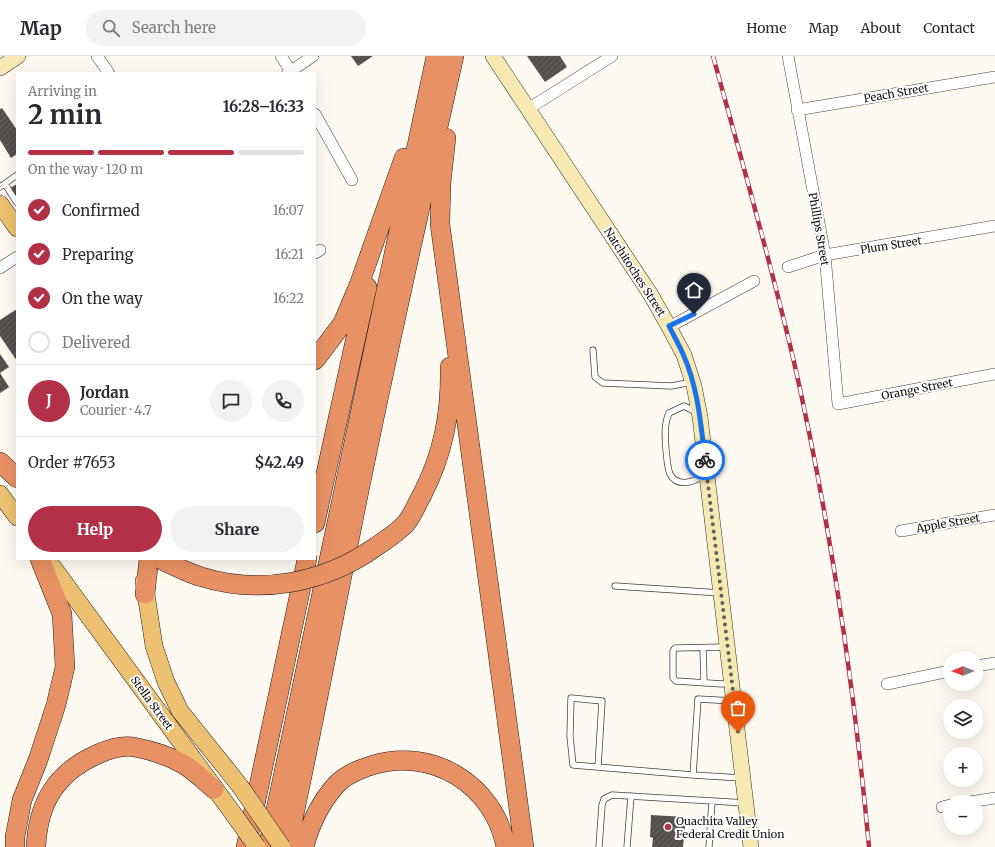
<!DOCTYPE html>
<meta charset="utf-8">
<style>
body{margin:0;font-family:Merriweather,serif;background:#f2f2f3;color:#2b2b33;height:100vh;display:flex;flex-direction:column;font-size:15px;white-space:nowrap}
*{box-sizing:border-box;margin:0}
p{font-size:13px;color:#7c7c81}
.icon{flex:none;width:22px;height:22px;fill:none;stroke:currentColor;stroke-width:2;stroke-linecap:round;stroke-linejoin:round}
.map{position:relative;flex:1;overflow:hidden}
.sheet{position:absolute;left:16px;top:16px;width:300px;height:488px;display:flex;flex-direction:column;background:#fff;border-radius:0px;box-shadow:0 4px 16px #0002}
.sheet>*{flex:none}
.needle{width:26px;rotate:270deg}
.controls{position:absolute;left:943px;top:595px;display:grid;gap:8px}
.controls a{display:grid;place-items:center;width:40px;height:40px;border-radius:50%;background:#fff;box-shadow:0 4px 16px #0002;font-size:20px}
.pin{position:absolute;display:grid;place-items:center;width:34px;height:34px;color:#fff;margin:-41px -17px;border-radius:50% 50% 50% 0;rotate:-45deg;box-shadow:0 0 4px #0007}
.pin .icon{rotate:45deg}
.courier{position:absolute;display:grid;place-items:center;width:40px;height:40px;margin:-20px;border:3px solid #1a73e8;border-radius:50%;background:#fff;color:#222;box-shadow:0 1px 5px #0007}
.headline em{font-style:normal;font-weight:700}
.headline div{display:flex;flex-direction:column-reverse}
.headline{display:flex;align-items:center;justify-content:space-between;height:68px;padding:0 12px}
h1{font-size:26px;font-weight:700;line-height:30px}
.bar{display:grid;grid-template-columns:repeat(4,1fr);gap:6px 4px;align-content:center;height:48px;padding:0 12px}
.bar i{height:5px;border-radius:3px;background:#e1e1e2}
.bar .active{background:#b33147}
.bar p{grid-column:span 4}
.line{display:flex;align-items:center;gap:10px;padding:0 12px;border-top:1px solid #e1e1e2}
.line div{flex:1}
.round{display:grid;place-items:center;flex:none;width:42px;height:42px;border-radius:21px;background:#f2f2f3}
ol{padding:0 12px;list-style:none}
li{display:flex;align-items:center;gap:12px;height:44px}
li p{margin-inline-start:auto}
li .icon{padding:4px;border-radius:50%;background:#b33147;color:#fff;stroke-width:4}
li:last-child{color:#7c7c81}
li i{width:22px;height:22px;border:2px solid #e1e1e2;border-radius:50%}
.action{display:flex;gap:8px;margin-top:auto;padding:8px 12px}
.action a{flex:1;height:46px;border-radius:24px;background:#b33147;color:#fff;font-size:16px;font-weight:700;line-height:46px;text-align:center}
.action a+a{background:#f2f2f3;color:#2b2b33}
header{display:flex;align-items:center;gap:24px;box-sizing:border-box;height:56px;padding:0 20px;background:#fff;border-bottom:1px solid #e1e1e2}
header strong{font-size:19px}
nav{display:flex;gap:22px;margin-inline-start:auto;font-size:14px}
.search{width:280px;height:36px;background:#f2f2f3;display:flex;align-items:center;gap:10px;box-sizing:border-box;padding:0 14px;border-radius:22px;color:#7c7c81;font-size:15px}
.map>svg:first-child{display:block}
.building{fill:url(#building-hatch)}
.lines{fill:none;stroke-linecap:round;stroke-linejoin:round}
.lane-casing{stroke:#414141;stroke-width:7}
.street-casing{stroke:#414141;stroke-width:12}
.secondary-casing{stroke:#303030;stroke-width:16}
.primary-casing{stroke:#1f1f1f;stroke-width:18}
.highway-casing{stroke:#1f1f1f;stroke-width:20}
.lane{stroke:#fff;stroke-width:5.5}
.street{stroke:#fff;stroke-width:11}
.secondary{stroke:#f8e8b1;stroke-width:15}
.primary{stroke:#edc171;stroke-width:17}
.highway{stroke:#e89164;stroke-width:19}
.rail-casing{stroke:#b33147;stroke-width:4.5}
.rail{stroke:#fff;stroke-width:3;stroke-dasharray:9;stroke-linecap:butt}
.primary-bridge-casing{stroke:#1f1f1f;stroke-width:18;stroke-linecap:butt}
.highway-bridge-casing{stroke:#1f1f1f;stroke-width:20;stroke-linecap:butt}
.primary-bridge{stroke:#edc171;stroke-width:17}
.highway-bridge{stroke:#e89164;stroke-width:19}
.done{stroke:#62615d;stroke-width:4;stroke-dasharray:0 7.2}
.route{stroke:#1a73e8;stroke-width:5}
.poi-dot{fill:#b33147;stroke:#fff;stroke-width:1.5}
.labels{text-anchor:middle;stroke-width:4;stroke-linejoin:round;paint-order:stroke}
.street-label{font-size:11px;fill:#0e0e0e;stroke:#fff}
.poi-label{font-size:11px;fill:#0e0e0e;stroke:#fff;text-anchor:start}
</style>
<header>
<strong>Map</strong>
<div class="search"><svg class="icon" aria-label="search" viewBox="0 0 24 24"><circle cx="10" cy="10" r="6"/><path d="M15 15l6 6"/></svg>Search here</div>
<nav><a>Home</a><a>Map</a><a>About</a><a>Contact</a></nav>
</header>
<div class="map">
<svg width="995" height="791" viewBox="0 0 995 791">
<defs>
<pattern id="building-hatch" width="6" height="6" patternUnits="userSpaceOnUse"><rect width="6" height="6" fill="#564e4c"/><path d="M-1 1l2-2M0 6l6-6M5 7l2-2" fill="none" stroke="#696361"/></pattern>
</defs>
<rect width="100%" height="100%" fill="#fefaf1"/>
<path class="building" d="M351,0H373L358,10Z
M527,0H560L567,11L545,26Z
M2,52L17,74V98L11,102L0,84V53Z
M17,128V142L10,132Z
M17,253V305L0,280V264Z
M0,298L9,311L0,317L9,331L0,337Z
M651,759L686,761L683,791H652L653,782L650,781Z"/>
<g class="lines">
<g class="lane-casing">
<path id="lane" d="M5,128L17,147
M0,131L17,119
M593,294L595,321L603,327L671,330L687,327L690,324
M696,356L684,350L669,357C664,368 665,381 666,394C667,401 667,411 670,418C678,433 696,425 705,418
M615,530L721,537
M725,591L675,592L673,595V622L676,625L723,628L731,626
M703,592L704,627
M598,711L602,645L571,642L570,680L573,709L693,719L698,643L734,645
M693,719L741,722
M599,791L602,749L604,743L612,739L746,747
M627,791L631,740
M709,791L712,745"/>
</g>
<g class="street-casing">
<path id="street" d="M97,0L109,17
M281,0L292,17
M788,0L825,199L838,348L995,318
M288,17L313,0
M528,53L612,0
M797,54L995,21
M315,58L352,124
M315,197L320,194
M788,211L825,199L995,170
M0,212L17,201
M669,271L754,225
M901,475L995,459
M976,610L995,607
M887,628L950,615
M970,746L995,742
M942,751L950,749"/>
</g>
<g class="secondary-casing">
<path id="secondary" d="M493,0L651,239L669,271L684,299L694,330L700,361L751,791
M0,12L18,0"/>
</g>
<g class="primary-casing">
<path id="primary" d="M0,148L17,172
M0,438L17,461
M47,503L232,756
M144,525L154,590L166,626L180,655L240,730"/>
</g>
<g class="highway-casing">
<path id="highway" d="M446,82L441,127L440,168L524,791
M315,304L343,267L359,229L404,102
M0,406L17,422
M422,439C443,398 451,358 450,311
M315,467L367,231
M145,538L149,503
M15,791V781L22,744L38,704L56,649L65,611L62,558L40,503
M36,791C38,746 57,716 98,698C109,693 122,689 134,691C150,694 169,700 183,708C194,714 204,725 214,733
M246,791L307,503
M268,791L436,0
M287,791C311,682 331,573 353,465C384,309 419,155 454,0
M304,791C310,768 320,747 336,729C345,719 360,713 373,709C433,691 494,729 506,791"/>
</g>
<use href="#lane" class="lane"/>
<use href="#street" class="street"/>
<use href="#secondary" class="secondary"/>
<use href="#primary" class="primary"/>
<use href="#highway" class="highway"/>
<g class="rail-casing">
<path id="rail" d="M713,0C741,102 770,203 794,306C830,465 854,628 869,791"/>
</g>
<use href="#rail" class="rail"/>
<g class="primary-bridge-casing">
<path id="primary-bridge" d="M240,730L282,791
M232,756L257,791"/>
</g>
<g class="highway-bridge-casing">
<path id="highway-bridge" d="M160,503C174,510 188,517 202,521C260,539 324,527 374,492C384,485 399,476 407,466C413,458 417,448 422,439"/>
</g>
<use href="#primary-bridge" class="primary-bridge"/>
<use href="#highway-bridge" class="highway-bridge"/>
</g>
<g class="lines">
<path class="done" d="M705,404L738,676"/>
<path class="route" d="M694,258L669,270C674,280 679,289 683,298C698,331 701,369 705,404"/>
</g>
<circle class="poi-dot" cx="668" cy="771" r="4"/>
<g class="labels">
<g class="street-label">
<text transform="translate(896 37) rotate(-10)" y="4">Peach Street</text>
<text transform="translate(819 173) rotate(80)" y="4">Phillips Street</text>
<text transform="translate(891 189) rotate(-9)" y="4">Plum Street</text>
<text transform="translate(635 216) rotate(57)" y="4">Natchitoches Street</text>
<text transform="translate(917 333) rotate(-11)" y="4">Orange Street</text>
<text transform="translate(948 467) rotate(-10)" y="4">Apple Street</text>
<text transform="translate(152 647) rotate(54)" y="4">Stella Street</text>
</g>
<g class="poi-label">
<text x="676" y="769">Ouachita Valley<tspan x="676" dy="13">Federal Credit Union</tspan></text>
</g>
</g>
</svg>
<div class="controls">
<a><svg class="needle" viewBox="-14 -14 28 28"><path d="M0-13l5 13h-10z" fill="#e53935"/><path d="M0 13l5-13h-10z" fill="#7c7c81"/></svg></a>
<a><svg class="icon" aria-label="layers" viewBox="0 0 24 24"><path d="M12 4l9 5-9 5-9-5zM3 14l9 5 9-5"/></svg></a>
<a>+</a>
<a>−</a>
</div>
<div class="pin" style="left:738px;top:676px;background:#ea580c"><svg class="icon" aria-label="bag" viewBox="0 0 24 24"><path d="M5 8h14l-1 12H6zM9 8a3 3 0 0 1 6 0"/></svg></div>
<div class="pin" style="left:694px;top:258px;background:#1f2937"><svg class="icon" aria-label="home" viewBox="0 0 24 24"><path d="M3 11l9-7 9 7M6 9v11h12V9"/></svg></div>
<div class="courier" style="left:705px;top:404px"><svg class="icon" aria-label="bike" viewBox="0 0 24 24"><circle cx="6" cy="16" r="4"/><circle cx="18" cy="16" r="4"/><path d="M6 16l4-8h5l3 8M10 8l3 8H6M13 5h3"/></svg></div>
<section class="sheet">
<div class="headline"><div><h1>2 min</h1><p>Arriving in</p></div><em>16:28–16:33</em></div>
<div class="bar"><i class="active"></i><i class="active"></i><i class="active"></i><i></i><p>On the way · 120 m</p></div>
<ol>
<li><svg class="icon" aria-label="check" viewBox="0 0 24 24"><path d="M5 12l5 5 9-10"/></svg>Confirmed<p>16:07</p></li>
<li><svg class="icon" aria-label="check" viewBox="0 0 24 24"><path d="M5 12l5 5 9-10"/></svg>Preparing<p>16:21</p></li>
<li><svg class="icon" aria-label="check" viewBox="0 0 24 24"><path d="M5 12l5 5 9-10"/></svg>On the way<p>16:22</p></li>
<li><i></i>Delivered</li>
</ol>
<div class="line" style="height:72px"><b class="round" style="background:#b33147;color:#fff">J</b><div><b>Jordan</b><p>Courier · 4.7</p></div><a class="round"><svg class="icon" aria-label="chat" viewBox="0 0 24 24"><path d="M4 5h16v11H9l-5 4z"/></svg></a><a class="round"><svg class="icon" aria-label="phone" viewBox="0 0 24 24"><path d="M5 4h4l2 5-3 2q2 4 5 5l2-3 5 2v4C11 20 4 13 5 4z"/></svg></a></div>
<div class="line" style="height:52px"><div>Order #7653</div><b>$42.49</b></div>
<div class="action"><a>Help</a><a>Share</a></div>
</section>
</div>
